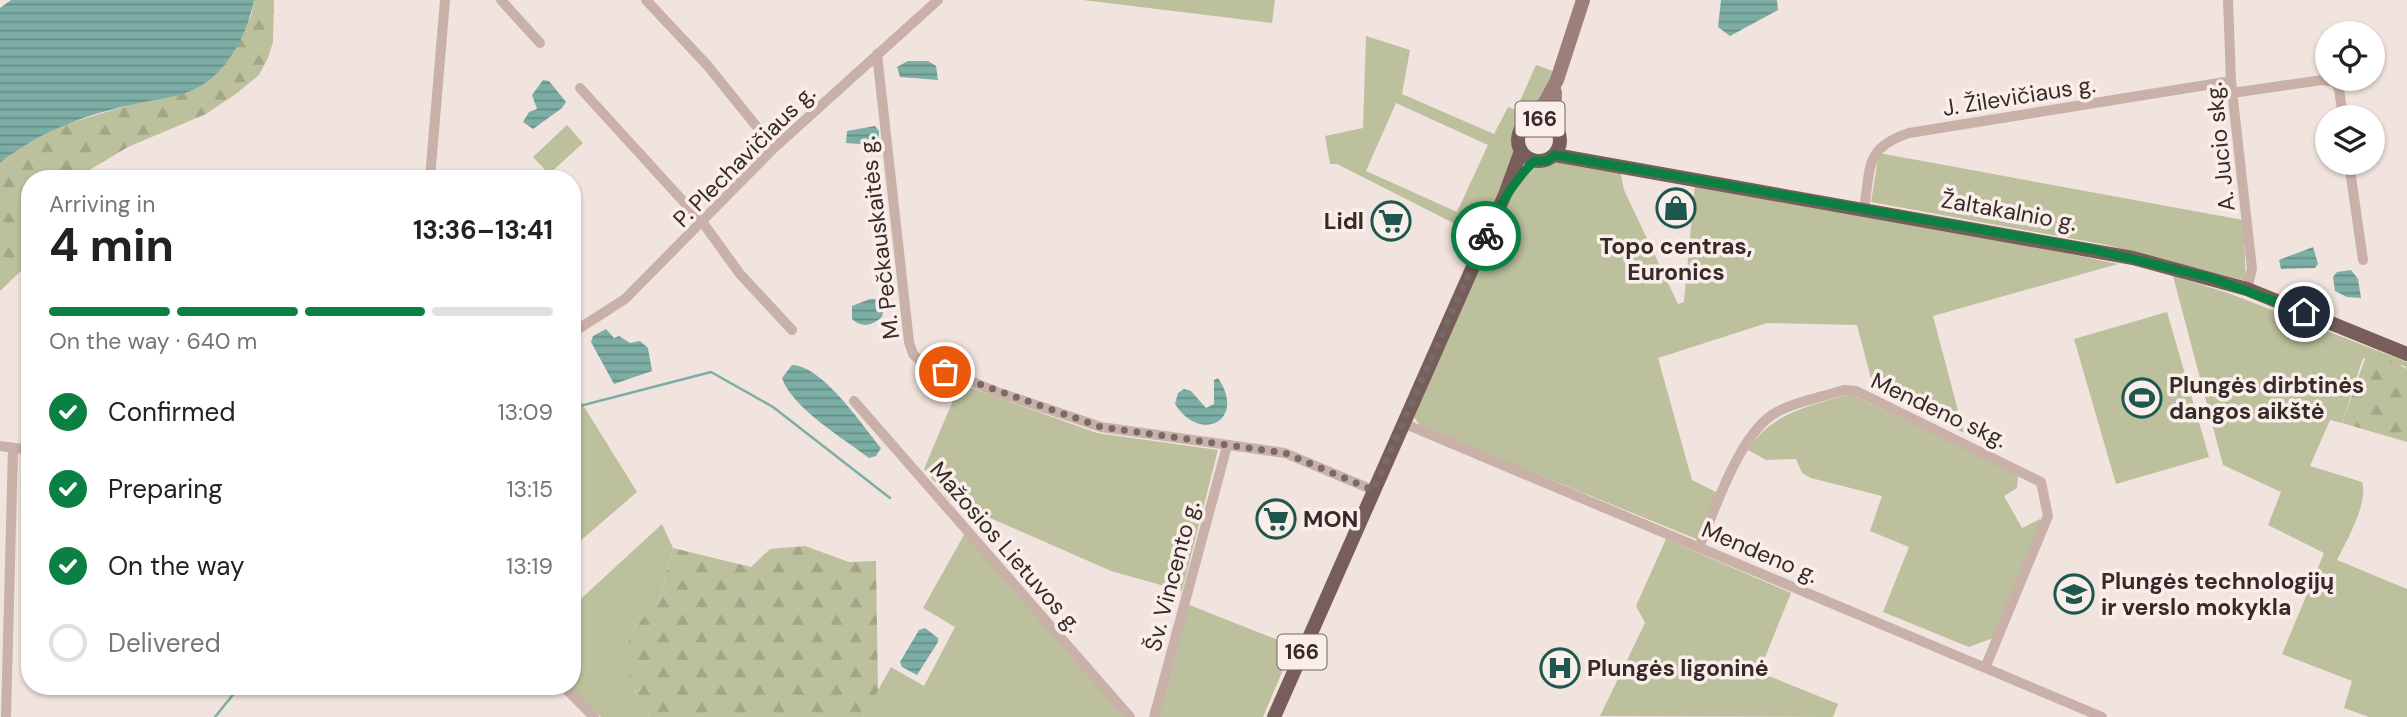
<!DOCTYPE html>
<meta charset="utf-8">
<style>
body{margin:0;font-family:"DM Sans",sans-serif;background:#f6f6f6;color:#222;height:100vh;display:flex;flex-direction:column;font-size:26px;white-space:nowrap}
*{box-sizing:border-box;margin:0}
p{font-size:23px;color:#767676}
.icon{flex:none;width:38px;height:38px;fill:none;stroke:currentColor;stroke-width:2;stroke-linecap:round;stroke-linejoin:round}
.map{position:relative;flex:1;overflow:hidden}
.drawer{position:absolute;left:21px;top:170px;width:560px;height:525px;display:flex;flex-direction:column;background:#fff;border-radius:28px;box-shadow:0 2px 5px #0004}
.drawer>*{flex:none}
.fabs{position:absolute;left:2315px;top:21px;display:grid;gap:14px}
.fabs a{display:grid;place-items:center;width:70px;height:70px;border-radius:50%;background:#fff;box-shadow:0 2px 5px #0004;font-size:35px}
.pin{position:absolute;display:grid;place-items:center;width:60px;height:60px;color:#fff;margin:-30px;border:4px solid #fff;border-radius:50%;box-shadow:0 2px 7px #0007}
.courier{position:absolute;display:grid;place-items:center;width:70px;height:70px;margin:-35px;border:5px solid #0b8043;border-radius:50%;background:#fff;color:#222;box-shadow:0 2px 9px #0007}
.overview em{font-style:normal;font-weight:700}
.overview div{display:flex;flex-direction:column-reverse}
.overview{display:flex;align-items:center;justify-content:space-between;height:119px;padding:0 28px}
h1{font-size:46px;font-weight:700;line-height:52px}
.bar{display:grid;grid-template-columns:repeat(4,1fr);gap:10px 7px;align-content:center;height:84px;padding:0 28px}
.bar i{height:9px;border-radius:5px;background:#e0e0e0}
.bar .on{background:#0b8043}
.bar p{grid-column:span 4}
ol{padding:0 28px;list-style:none}
li{display:flex;align-items:center;gap:21px;height:77px}
li p{margin-inline-start:auto}
li .icon{padding:7px;border-radius:50%;background:#0b8043;color:#fff;stroke-width:4}
li:last-child{color:#767676}
li i{width:38px;height:38px;border:4px solid #e0e0e0;border-radius:50%}
.map>svg:first-child{display:block}
.grass{fill:#bcc09d;fill-rule:evenodd}
.forest{fill:url(#forest-firs)}
.water{fill:url(#water-rules)}
.lines{fill:none;stroke-linecap:round;stroke-linejoin:round}
.stream{stroke:#7caea6;stroke-width:2.5}
.street{stroke:#c9b1a9;stroke-width:10}
.secondary{stroke:#9d7f7a;stroke-width:14}
.primary{stroke:#785e5a;stroke-width:14}
.done{stroke:#786b67;stroke-width:7;stroke-dasharray:0 12.6}
.route{stroke:#0b8043;stroke-width:9}
.labels{text-anchor:middle;stroke-width:7;stroke-linejoin:round;paint-order:stroke}
.shield{fill:#f9eee9;stroke:#716562;stroke-width:2}
.shield-label{font-size:21px;font-weight:bold;fill:#372a28}
.street-label{font-size:23px;fill:#372a28;stroke:#f9eee9}
.poi-label{font-size:23px;font-weight:bold;fill:#372a28;stroke:#f9eee9;text-anchor:start}
</style>
<div class="map">
<svg width="2407" height="717" viewBox="0 0 2407 717">
<defs>
<pattern id="forest-firs" width="22" height="20" patternUnits="userSpaceOnUse" patternTransform="scale(1.75)"><rect width="22" height="20" fill="#bcc09d"/><path d="M5 1l3.5 6h-7zM16 11l3.5 6h-7z" fill="#a2a587"/></pattern>
<pattern id="water-rules" width="6" height="5" patternUnits="userSpaceOnUse" patternTransform="scale(1.75)"><rect width="6" height="5" fill="#7caea6"/><path d="M0 2.5h6" fill="none" stroke="#668e87"/></pattern>
</defs>
<rect width="100%" height="100%" fill="#f1e3dd"/>
<path class="grass" d="M1083,0H1275L1272,23Z
M1366,36L1410,50L1402,94L1494,134L1508,107L1516,110L1536,65L1553,71L1542,103L1515,127V154L1479,236L1337,164H1330L1325,136L1363,128ZM1396,103L1488,145L1457,212L1366,171Z
M567,125L583,143L549,174L533,157Z
M1879,153L2243,220L2246,281L2107,245L1871,202Z
M1555,160L1620,170L1624,190L1678,304L1684,302L1695,184L1944,228L2118,264L1933,316L1964,433L1873,386L1857,325L1767,323L1658,358L1692,480L1720,494L1699,540L1421,427L1414,417L1511,192L1531,168Z
M2173,276L2228,293L2407,362V369L2404,366L2363,358L2342,423L2330,420L2310,466L2362,482C2369,502 2346,542 2337,560L2407,589V717H2369L2344,708L2352,681L2282,654L2324,553L2268,525L2281,492L2223,465Z
M2167,312L2209,457L2116,484L2074,339Z
M960,384L1097,433L1218,450L1182,591L1111,571L949,500L924,469Z
M1850,394L2018,475L2017,488L2004,496L2022,528L2040,519L2042,522L1993,638L1969,647L1883,612L1909,547L1870,531L1882,496L1811,478L1802,473L1796,459L1766,460L1748,450C1770,413 1812,405 1850,394Z
M578,397L637,492L572,548V398Z
M662,524L673,548L660,598L631,632V683L649,717H601L568,686H572V607Z
M965,533L1124,717H863L891,667L924,686L955,627L923,608Z
M1666,539L1791,593L1759,672L1838,704L1833,717L1600,716L1645,623L1636,606Z
M1187,604L1293,646L1263,717H1158Z"/>
<path class="forest" d="M254,0H274L273,42L268,58L259,75L237,93L206,114L128,147L76,178H30V255L25,267L0,291V163L18,149L60,126L126,106L230,56L251,16Z
M2366,356H2381L2407,369V442L2342,423Z
M805,546L849,562L876,561L878,691L863,717H649L631,683L625,658L631,632L660,598L673,548L751,567L770,549Z"/>
<path class="water" d="M11,0H254C248,31 230,68 202,85C182,98 153,99 130,105C82,116 39,132 0,163V8Z
M1721,0H1777L1778,10L1730,36L1718,27Z
M908,61H928L936,66L938,80L900,77L897,67Z
M543,80L549,81L566,102L562,108L533,129L523,122L529,112L537,109L532,95Z
M875,126L879,131L878,145L846,143L847,131Z
M2313,247L2318,264L2315,268L2281,269L2279,260Z
M2351,270L2358,279L2361,298L2347,297L2335,291L2333,277L2337,272Z
M870,299H878L884,305L882,317C872,325 863,329 852,319V306Z
M606,329L614,338L619,336L630,343L640,341L648,348L652,371L614,384L591,342L593,336Z
M792,365C823,366 862,425 881,448L876,456L869,458C843,438 792,408 782,378Z
M1218,378C1247,421 1200,444 1175,404L1178,393L1184,389L1191,391L1206,408L1214,404V380Z
M925,628L938,638V642L917,675L902,667L900,662L919,630Z"/>
<g class="lines">
<path class="stream" d="M572,408L711,372L773,407L890,498
M215,717L240,686"/>
<path class="street" d="M501,0L540,43
M646,0L707,65L774,148
M2228,0L2231,81L2252,269L2247,289
M877,54L909,342L913,354L920,361L997,392L1101,427L1285,453L1373,490
M580,88L703,223L740,274L792,330
M2232,93L2322,80L2335,82L2339,89L2343,117
M2349,163L2363,260
M430,178L445,0
M1864,209C1871,167 1864,148 1909,133L2231,81
M572,333L625,299L774,148L938,0
M854,401L1130,717
M1403,423L2102,717
M0,446L30,450
M1699,547C1715,510 1740,431 1777,412C1796,401 1823,397 1844,390L1856,391L2041,482L2048,516L1985,668
M563,686L594,717
M6,717L13,448
M1154,717L1227,446"/>
<path class="secondary" d="M1536,119L1557,80L1583,0
M1554,125L1555,92"/>
<path class="primary" d="M1518 140a21 21 0 1 1 42 0a21 21 0 1 1-42 0Z
M1555,155L2133,258L2247,289L2407,354
M1274,717L1506,192L1521,151"/>
</g>
<g class="lines">
<path class="done" d="M945,372L1101,427L1285,453L1373,490L1486,236"/>
<path class="route" d="M1486,236C1499,207 1511,184 1534,161H1546L1555,155L2091,249L2211,278L2304,312"/>
</g>
<defs>
<g id="shop-ring" transform="scale(2.0125)"><circle r="9.5" fill="#f9eee9" stroke="#1f574f" stroke-width="1.5"/><path d="M-5-2.5h2.3a2.7 3.5 0 0 1 5.4 0H5L5.5 6h-11ZM-1.5-2.5h3a1.5 2.3 0 0 0-3 0Z" fill="#1f574f"/></g>
<g id="supermarket-ring" transform="scale(2.0125)"><circle r="9.5" fill="#f9eee9" stroke="#1f574f" stroke-width="1.5"/><path d="M-6-5.5h2.5l.6 2H6L4.5 2H-2.5L-4.4-4H-6ZM-1.5 3.2a1.3 1.3 0 1 0 .1 0ZM3 3.2a1.3 1.3 0 1 0 .1 0Z" fill="#1f574f"/></g>
<g id="stadium-ring" transform="scale(2.0125)"><circle r="9.5" fill="#f9eee9" stroke="#1f574f" stroke-width="1.5"/><path d="M0-5a6.5 5 0 1 0 0 10a6.5 5 0 1 0 0-10ZM-3.5-1.8h7v3.6h-7Z" fill="#1f574f"/></g>
<g id="school-ring" transform="scale(2.0125)"><circle r="9.5" fill="#f9eee9" stroke="#1f574f" stroke-width="1.5"/><path d="M0-5L7-2L0 1L-7-2ZM-4 1L0 2.5L4 1V4Q0 6-4 4Z" fill="#1f574f"/></g>
<g id="hospital-ring" transform="scale(2.0125)"><circle r="9.5" fill="#f9eee9" stroke="#1f574f" stroke-width="1.5"/><path d="M-5-5h3v3.5h4V-5h3V5h-3V1.5h-4V5h-3Z" fill="#1f574f"/></g>
</defs>
<g fill-rule="evenodd">
<use href="#shop-ring" x="1676" y="208"/>
<use href="#supermarket-ring" x="1391" y="221"/>
<use href="#stadium-ring" x="2142" y="398"/>
<use href="#supermarket-ring" x="1276" y="519"/>
<use href="#school-ring" x="2074" y="594"/>
<use href="#hospital-ring" x="1560" y="668"/>
</g>
<g class="labels">
<g class="shield">
<rect x="1515.5" y="101.5" width="49" height="35" rx="5"/>
<rect x="1277.5" y="634.5" width="49" height="35" rx="5"/>
</g>
<g class="shield-label">
<text x="1540" y="126">166</text>
<text x="1302" y="659">166</text>
</g>
<g class="street-label">
<text transform="translate(2019 96) rotate(-9)" y="8">J. Žilevičiaus g.</text>
<text transform="translate(2220 147) rotate(-96)" y="8">A. Jucio skg.</text>
<text transform="translate(744 156) rotate(-45)" y="8">P. Plechavičiaus g.</text>
<text transform="translate(2009 211) rotate(10)" y="8">Žaltakalnio g.</text>
<text transform="translate(879 238) rotate(-97)" y="8">M. Pečkauskaitės g.</text>
<text transform="translate(1939 410) rotate(25)" y="8">Mendeno skg.</text>
<text transform="translate(1006 547) rotate(49)" y="8">Mažosios Lietuvos g.</text>
<text transform="translate(1760 552) rotate(23)" y="8">Mendeno g.</text>
<text transform="translate(1172 576) rotate(-75)" y="8">Šv. Vincento g.</text>
</g>
<g class="poi-label">
<text x="1364" y="229" text-anchor="end">Lidl</text>
<text x="1676" y="254" text-anchor="middle">Topo centras,<tspan x="1676" dy="26">Euronics</tspan></text>
<text x="2169" y="393">Plungės dirbtinės<tspan x="2169" dy="26">dangos aikštė</tspan></text>
<text x="1303" y="527">MON</text>
<text x="2101" y="589">Plungės technologijų<tspan x="2101" dy="26">ir verslo mokykla</tspan></text>
<text x="1587" y="676">Plungės ligoninė</text>
</g>
</g>
</svg>
<div class="fabs">
<a><svg class="icon" aria-label="locate" viewBox="0 0 24 24"><circle cx="12" cy="12" r="6"/><path d="M12 2v4M12 18v4M2 12h4M18 12h4"/></svg></a>
<a><svg class="icon" aria-label="layers" viewBox="0 0 24 24"><path d="M12 4l9 5-9 5-9-5zM3 14l9 5 9-5"/></svg></a>
</div>
<div class="pin" style="left:945px;top:372px;background:#ea580c"><svg class="icon" aria-label="bag" viewBox="0 0 24 24"><path d="M5 8h14l-1 12H6zM9 8a3 3 0 0 1 6 0"/></svg></div>
<div class="pin" style="left:2304px;top:312px;background:#1f2937"><svg class="icon" aria-label="home" viewBox="0 0 24 24"><path d="M3 11l9-7 9 7M6 9v11h12V9"/></svg></div>
<div class="courier" style="left:1486px;top:236px"><svg class="icon" aria-label="bike" viewBox="0 0 24 24"><circle cx="6" cy="16" r="4"/><circle cx="18" cy="16" r="4"/><path d="M6 16l4-8h5l3 8M10 8l3 8H6M13 5h3"/></svg></div>
<section class="drawer">
<div class="overview"><div><h1>4 min</h1><p>Arriving in</p></div><em>13:36–13:41</em></div>
<div class="bar"><i class="on"></i><i class="on"></i><i class="on"></i><i></i><p>On the way · 640 m</p></div>
<ol>
<li><svg class="icon" aria-label="check" viewBox="0 0 24 24"><path d="M5 12l5 5 9-10"/></svg>Confirmed<p>13:09</p></li>
<li><svg class="icon" aria-label="check" viewBox="0 0 24 24"><path d="M5 12l5 5 9-10"/></svg>Preparing<p>13:15</p></li>
<li><svg class="icon" aria-label="check" viewBox="0 0 24 24"><path d="M5 12l5 5 9-10"/></svg>On the way<p>13:19</p></li>
<li><i></i>Delivered</li>
</ol>
</section>
</div>
